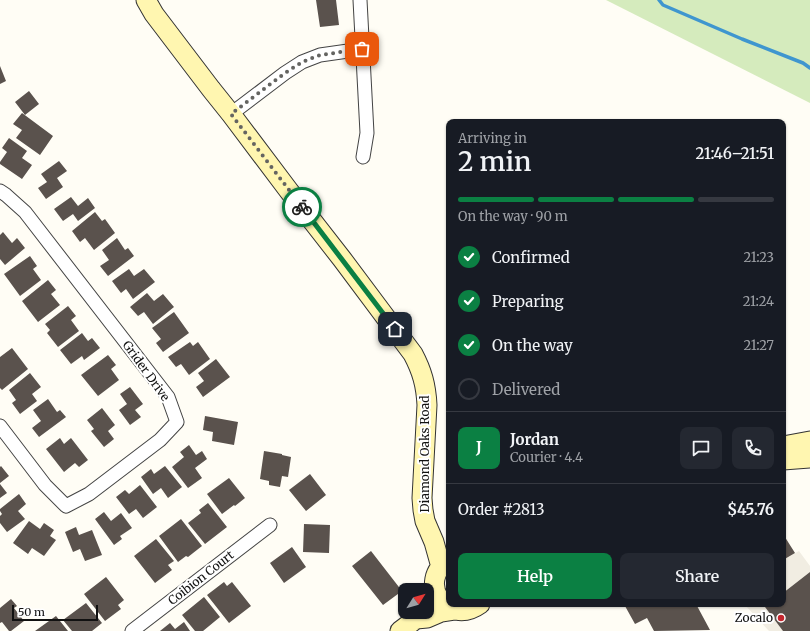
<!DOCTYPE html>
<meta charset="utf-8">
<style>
body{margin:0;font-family:Merriweather,serif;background:#242831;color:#f1f3f6;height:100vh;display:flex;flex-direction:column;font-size:15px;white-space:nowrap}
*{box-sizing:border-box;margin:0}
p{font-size:13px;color:#9ea1a6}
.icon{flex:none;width:22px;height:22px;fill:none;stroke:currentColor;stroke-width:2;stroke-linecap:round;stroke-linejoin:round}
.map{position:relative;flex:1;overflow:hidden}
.drawer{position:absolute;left:446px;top:119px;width:340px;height:488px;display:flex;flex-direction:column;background:#171b24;border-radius:8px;box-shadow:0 1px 3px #0004}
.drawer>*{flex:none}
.needle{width:26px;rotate:53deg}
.fabs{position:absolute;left:398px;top:583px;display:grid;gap:8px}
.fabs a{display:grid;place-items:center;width:36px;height:36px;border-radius:8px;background:#171b24;box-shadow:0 1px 3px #0004;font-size:20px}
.scale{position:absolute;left:12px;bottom:10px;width:86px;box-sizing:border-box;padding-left:4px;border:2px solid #111;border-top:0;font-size:11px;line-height:14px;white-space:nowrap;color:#111;-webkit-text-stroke:3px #fff;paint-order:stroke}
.pin{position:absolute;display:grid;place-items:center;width:34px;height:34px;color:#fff;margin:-17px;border-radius:8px;box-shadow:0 2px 6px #0006}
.courier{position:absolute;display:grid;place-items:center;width:40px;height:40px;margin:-20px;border:3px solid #0b8043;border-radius:50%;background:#fff;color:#222;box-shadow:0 1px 5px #0007}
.headline em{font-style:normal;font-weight:600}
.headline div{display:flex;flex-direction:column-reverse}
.headline{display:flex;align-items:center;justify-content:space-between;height:68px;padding:0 12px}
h1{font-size:26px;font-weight:600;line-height:30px}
.bar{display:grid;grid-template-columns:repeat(4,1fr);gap:6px 4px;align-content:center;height:48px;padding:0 12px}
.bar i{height:5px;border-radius:3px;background:#363941}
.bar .active{background:#0b8043}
.bar p{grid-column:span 4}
.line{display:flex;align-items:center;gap:10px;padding:0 12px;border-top:1px solid #363941}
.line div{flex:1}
.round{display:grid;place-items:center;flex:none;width:42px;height:42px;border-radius:8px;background:#242831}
ol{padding:0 12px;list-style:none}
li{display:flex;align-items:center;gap:12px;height:44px}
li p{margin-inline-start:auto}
li .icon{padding:4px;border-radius:50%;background:#0b8043;color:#fff;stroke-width:4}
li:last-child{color:#9ea1a6}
li i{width:22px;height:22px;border:2px solid #363941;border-radius:50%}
.button{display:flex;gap:8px;margin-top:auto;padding:8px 12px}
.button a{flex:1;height:46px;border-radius:8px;background:#0b8043;color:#fff;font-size:16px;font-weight:600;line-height:46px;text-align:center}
.button a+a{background:#242831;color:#f1f3f6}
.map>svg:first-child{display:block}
.green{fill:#d5ebbd}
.plaza{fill:#f1ede2}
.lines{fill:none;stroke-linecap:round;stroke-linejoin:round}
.stream{stroke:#3f96cf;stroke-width:3.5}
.building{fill:#5a524d}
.street-casing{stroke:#444;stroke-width:15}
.secondary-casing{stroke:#333;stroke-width:21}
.street{stroke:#fff;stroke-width:13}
.secondary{stroke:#fff6b0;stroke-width:19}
.done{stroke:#646461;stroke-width:4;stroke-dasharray:0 7.2}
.route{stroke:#0b8043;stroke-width:5}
.poi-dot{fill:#c4262e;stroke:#fff;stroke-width:1.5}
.labels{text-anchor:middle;stroke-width:4;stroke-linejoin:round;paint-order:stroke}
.street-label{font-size:12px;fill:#111;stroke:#fff}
.poi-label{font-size:12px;fill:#111;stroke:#fff;text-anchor:end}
</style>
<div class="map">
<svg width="810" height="631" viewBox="0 0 810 631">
<rect width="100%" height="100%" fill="#fffdf5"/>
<path class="green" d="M606,0H810V103Z"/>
<path class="plaza" d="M799,551L810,566V572L783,593V560Z
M744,604H768L765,607L783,631H769Z"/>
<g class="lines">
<path class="stream" d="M659,0L663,5L742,39L803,63L810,68"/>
</g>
<path class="building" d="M316,0H336L339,25L320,27Z
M0,66L6,81L0,84Z
M29,91L39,104L25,115L15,102Z
M22,113L53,136L40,155L16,138L22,130L13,124Z
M9,138L27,151L22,158L32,165L22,179L0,164V162L7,152L2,148Z
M59,161L67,171L57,178L63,187L46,199L38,188L47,182L41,174Z
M71,197L78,206L88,198L95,208L78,221L73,214L63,221L54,209Z
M95,212L102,221L105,219L115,233L94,250L85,238L80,242L72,231Z
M3,232L12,243L17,238L25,248L5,265L0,259V235Z
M117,238L125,250L128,248L134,256L108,276L100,266L109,260L102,250Z
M30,256L37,266L33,269L41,280L20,296L4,274Z
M129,269L134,276L144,269L155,282L133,299L126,289L121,293L112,281Z
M48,280L56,290L51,294L60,305L38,322L22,301Z
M147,293L154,301L163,294L174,307L153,324L144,312L138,316L130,307Z
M68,306L76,316L71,320L79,331L58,347L47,333L50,330L45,324Z
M174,312L189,333L163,352L156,343L161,339L152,328Z
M82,333L88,341L92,338L100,348L84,360L82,356L71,364L60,350Z
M190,342L193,346L198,342L210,359L189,375L181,364L176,367L168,357Z
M12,348L28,369L2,390L0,388V357Z
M108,355L116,365L111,369L119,380L98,396L81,375Z
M216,359L230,377L203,397L196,387L204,381L198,373Z
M30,373L41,387L32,394L37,401L20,414L12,403L16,400L9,390Z
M130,387L143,404L135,410L141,417L130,425L119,410L127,404L120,394Z
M48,399L57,412L60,410L66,417L39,437L32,428L41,421L33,410Z
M102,408L115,425L108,431L114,439L104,447L91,431L94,429L87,420Z
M205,416L238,422L234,445L212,441L213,432L203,430Z
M60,438L64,444L71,438L88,460L79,467L75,463L64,472L46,449Z
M189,445L196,455L202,451L207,459L195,468L202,478L188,488L172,467L184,457L180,452Z
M264,451L282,454V455L291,457L288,477L282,476L280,487L269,485V481L260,479Z
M1,466L9,476L0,483V467Z
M165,466L182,487L168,498L161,488L153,494L141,477L151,469L154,474Z
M310,474L326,495L306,511L289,490Z
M229,478L245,498L235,506L234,505L222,514L207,494Z
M0,484L7,493L0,498Z
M140,485L157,507L143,518L136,509L129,514L116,497L125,490L129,494Z
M19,494L26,504L18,511L25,519L7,532L0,523V516L2,514L0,511V509Z
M208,503L227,527L205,544L188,523L201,513L199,510Z
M104,512L111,521L121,513L132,528L120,536L122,539L114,545L95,519Z
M181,519L202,546L188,557L186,556L178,562L159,536Z
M29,521L40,529L44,523L54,530L50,536L56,540L44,556L32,548L28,554L13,543Z
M304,524L330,525L329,553L303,552Z
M76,527L79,535L92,530L102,555L85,561L80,549L73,552L65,532Z
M783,534L795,553L783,560Z
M156,539L174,561L168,565L172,570L155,583L134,556Z
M292,547L306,567L284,583L270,563Z
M371,551L402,591L383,605L352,566Z
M810,572V631H783L765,607L768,604H783V593Z
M106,577L124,600L118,605L121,609L105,621L84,594Z
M224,582L227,586L232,582L251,606L229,623L207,595Z
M204,597L220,617L203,631H195L182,615Z
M11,599L17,606L14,608L24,621L11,631H9L2,622L0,623V608Z
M86,603L102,623L92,631H72L63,620Z
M629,604H696L710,630L654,631L647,618L635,624L625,606Z
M56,616L68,631H35Z
M184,622L190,631H160L170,623L175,629Z"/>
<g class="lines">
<g class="street-casing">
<path id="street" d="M360,0L367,133L363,157
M231,114L285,73L302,62L320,55L362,49
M0,191L6,195L25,212L168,397L177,422L160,440L89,494L66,506L45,485L0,426
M132,631L270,525"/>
</g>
<g class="secondary-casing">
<path id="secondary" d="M146,0L154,14L211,89L231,114L289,191L342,259L413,354C422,371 426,385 427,405L422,498L423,510L425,521L434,542L441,567
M783,446L810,441
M783,460L810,458
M449,560C415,581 447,628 480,604
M416,619L427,618L441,612L454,610
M400,631L416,619L418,612"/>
</g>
<use href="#street" class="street"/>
<use href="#secondary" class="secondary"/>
</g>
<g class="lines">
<path class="done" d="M302,207L231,114L285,73L302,62L320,55L362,49"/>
<path class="route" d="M302,207L395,329"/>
</g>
<circle class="poi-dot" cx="781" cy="618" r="4"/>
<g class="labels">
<g class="street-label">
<text transform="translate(146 371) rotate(54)" y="4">Grider Drive</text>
<text transform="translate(425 454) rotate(-90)" y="4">Diamond Oaks Road</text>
<text transform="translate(201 578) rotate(-38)" y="4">Coibion Court</text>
</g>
<g class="poi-label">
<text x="773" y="622">Zocalo</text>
</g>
</g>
</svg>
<div class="fabs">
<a><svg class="needle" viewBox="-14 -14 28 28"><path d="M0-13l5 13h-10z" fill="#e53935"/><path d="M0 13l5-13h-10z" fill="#9ea1a6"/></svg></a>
</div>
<div class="scale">50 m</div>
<div class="pin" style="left:362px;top:49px;background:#ea580c"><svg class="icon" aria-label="bag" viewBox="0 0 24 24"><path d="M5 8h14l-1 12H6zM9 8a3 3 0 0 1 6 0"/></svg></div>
<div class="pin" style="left:395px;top:329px;background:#1f2937"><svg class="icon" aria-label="home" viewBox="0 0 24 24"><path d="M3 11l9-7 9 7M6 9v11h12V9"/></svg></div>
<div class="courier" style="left:302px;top:207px"><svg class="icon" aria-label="bike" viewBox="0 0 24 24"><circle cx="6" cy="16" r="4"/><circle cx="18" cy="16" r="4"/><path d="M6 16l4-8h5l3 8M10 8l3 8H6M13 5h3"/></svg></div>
<section class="drawer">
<div class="headline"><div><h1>2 min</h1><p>Arriving in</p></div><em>21:46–21:51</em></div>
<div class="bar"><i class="active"></i><i class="active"></i><i class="active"></i><i></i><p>On the way · 90 m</p></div>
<ol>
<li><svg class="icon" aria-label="check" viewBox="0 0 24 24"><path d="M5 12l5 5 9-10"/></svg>Confirmed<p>21:23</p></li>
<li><svg class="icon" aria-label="check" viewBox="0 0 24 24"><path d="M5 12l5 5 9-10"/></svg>Preparing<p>21:24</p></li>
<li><svg class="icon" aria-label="check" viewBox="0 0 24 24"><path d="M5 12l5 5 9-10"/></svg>On the way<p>21:27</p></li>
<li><i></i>Delivered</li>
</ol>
<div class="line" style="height:72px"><b class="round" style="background:#0b8043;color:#fff">J</b><div><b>Jordan</b><p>Courier · 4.4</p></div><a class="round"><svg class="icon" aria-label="chat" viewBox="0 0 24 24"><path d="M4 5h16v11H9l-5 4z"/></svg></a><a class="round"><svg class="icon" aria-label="phone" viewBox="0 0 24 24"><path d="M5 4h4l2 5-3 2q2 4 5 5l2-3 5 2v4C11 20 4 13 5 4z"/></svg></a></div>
<div class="line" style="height:52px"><div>Order #2813</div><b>$45.76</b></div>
<div class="button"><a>Help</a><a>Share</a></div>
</section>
</div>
